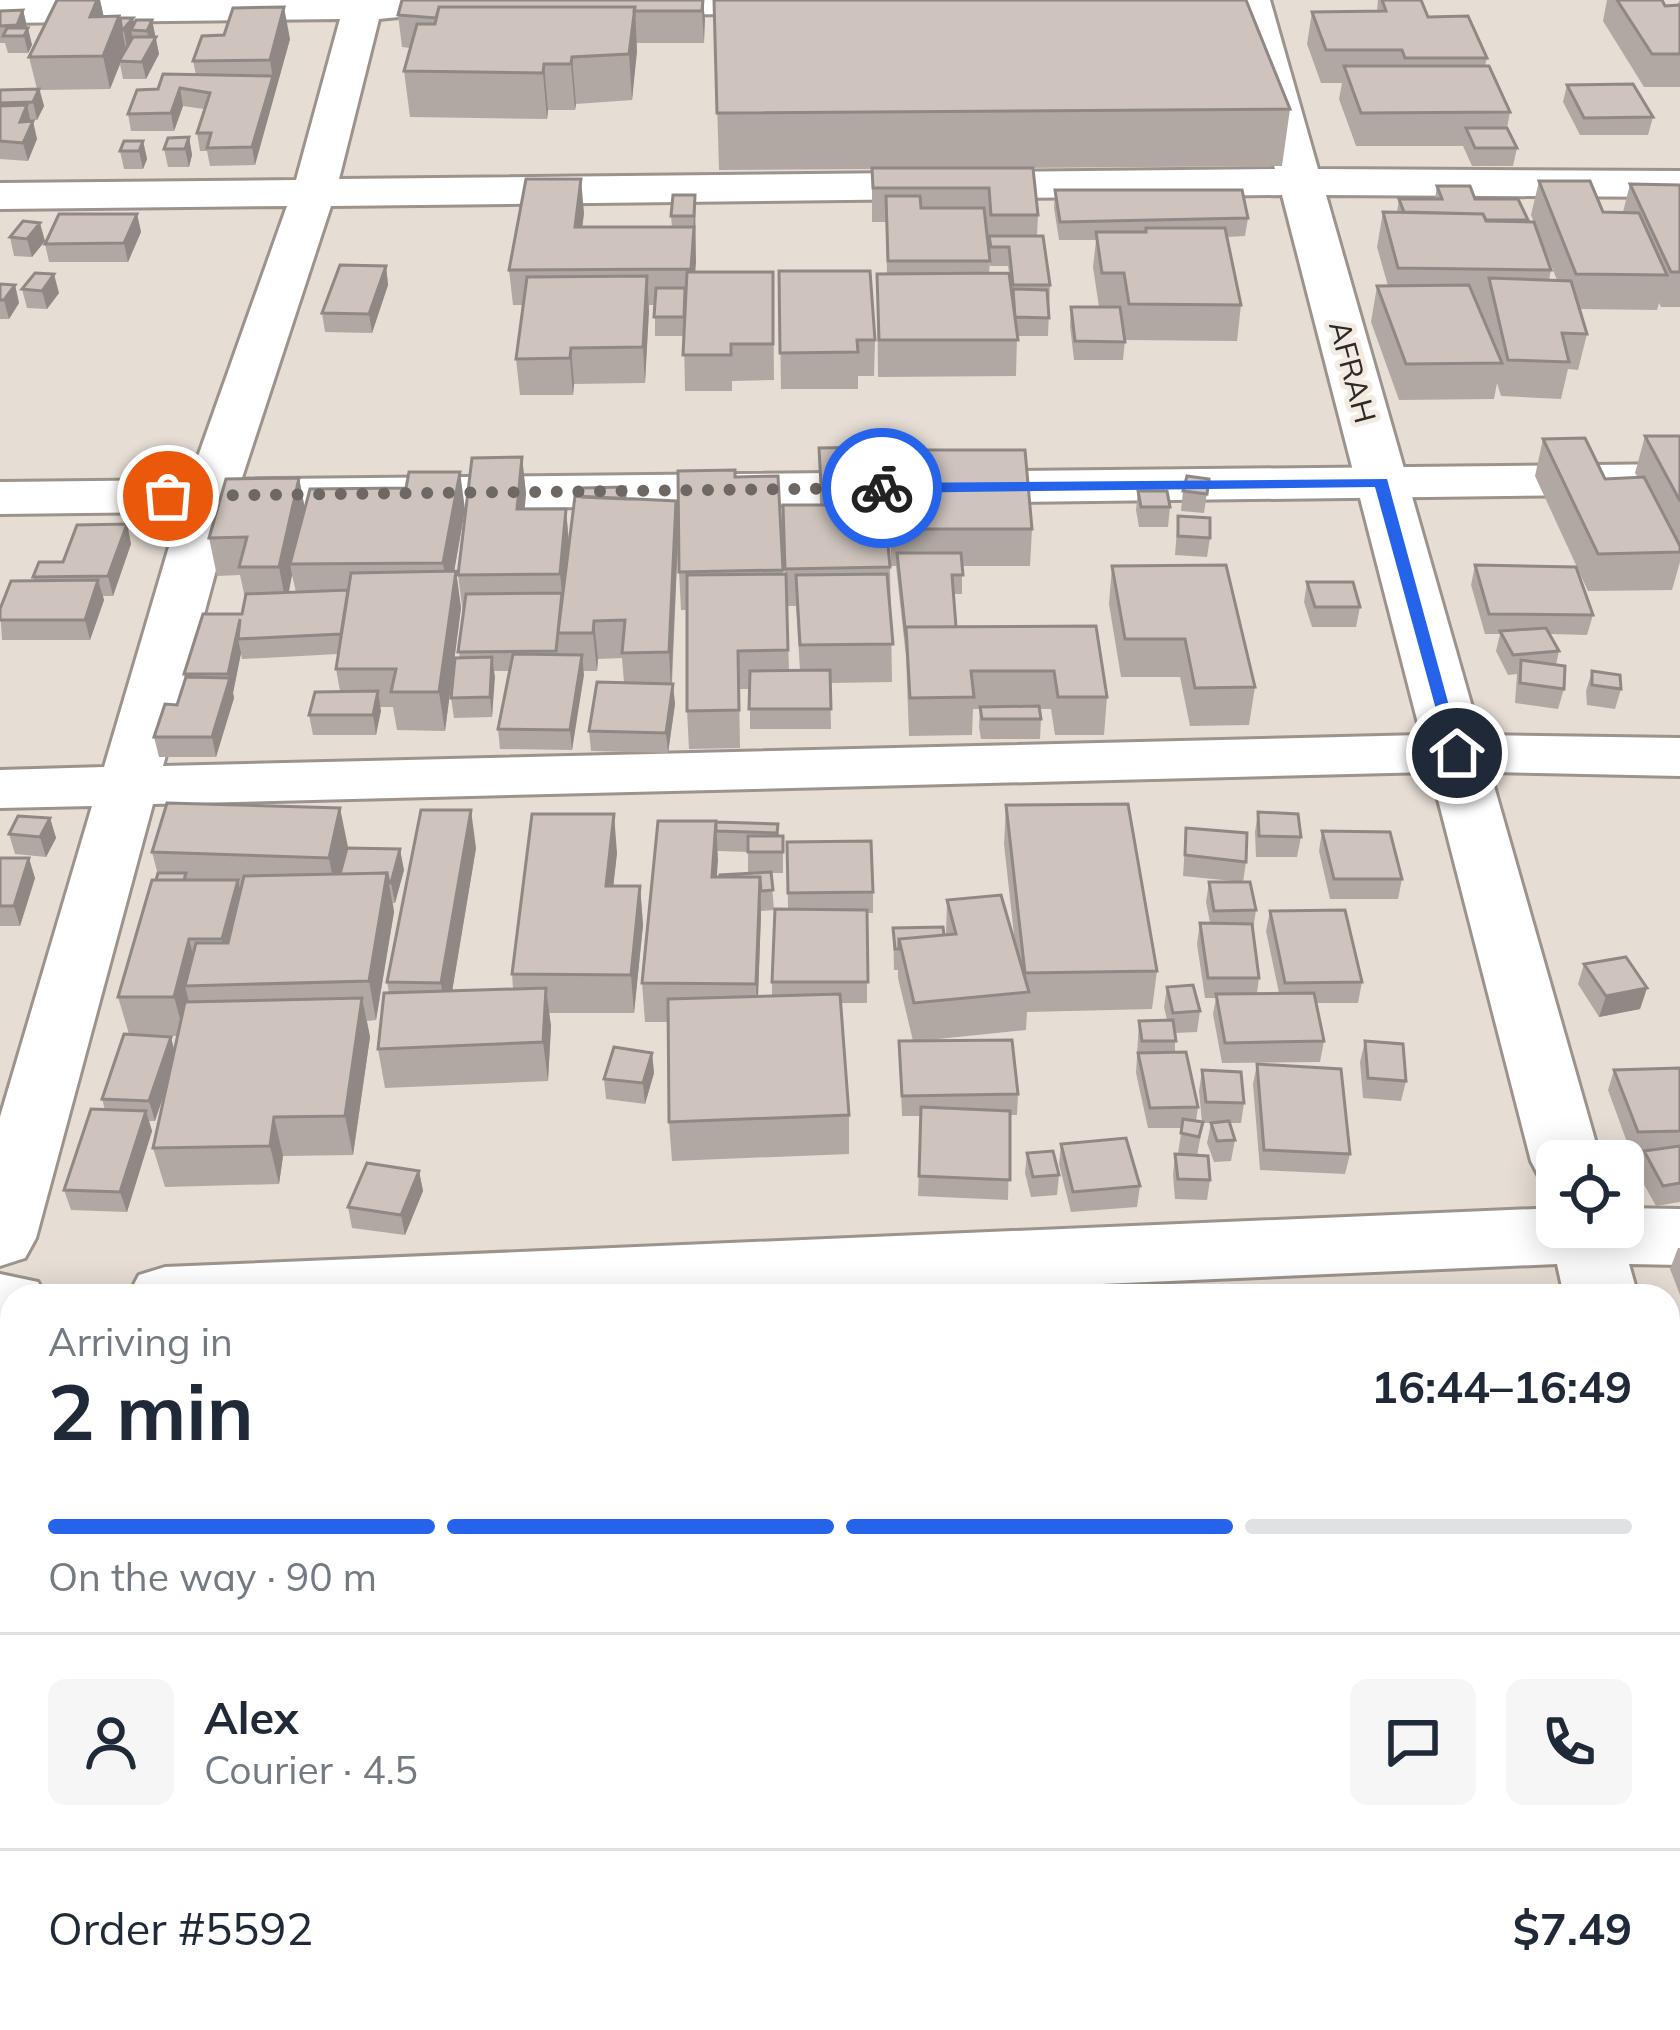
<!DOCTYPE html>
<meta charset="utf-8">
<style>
body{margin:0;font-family:Mulish,sans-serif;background:#f6f6f7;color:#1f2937;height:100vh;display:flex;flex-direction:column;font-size:45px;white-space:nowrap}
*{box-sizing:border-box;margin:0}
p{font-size:39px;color:#747a83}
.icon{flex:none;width:66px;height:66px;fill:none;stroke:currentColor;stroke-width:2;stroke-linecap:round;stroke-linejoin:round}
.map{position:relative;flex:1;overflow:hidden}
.drawer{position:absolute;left:0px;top:1284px;width:1680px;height:747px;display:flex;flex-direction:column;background:#fff;border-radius:36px 36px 0 0;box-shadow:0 6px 30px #0003}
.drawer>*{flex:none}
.tools{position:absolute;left:1536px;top:1140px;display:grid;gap:24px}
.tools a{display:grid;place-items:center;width:108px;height:108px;border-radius:18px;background:#fff;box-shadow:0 6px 30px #0003;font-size:60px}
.pin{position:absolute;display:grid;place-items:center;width:102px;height:102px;color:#fff;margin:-51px;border:6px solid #fff;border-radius:50%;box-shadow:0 3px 12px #0007}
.courier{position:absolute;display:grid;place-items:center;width:120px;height:120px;margin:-60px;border:9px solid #2563eb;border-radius:50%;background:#fff;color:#222;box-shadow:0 3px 15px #0007}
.overview em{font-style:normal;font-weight:700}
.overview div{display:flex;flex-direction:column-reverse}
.overview{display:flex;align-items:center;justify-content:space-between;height:204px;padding:0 48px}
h1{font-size:78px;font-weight:700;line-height:90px}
.bar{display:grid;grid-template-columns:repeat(4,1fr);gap:18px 12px;align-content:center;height:144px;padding:0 48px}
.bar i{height:15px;border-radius:9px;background:#e0e1e3}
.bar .selected{background:#2563eb}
.bar p{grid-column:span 4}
.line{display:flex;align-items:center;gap:30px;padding:0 48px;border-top:3px solid #e0e1e3}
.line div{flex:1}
.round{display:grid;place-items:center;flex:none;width:126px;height:126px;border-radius:18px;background:#f6f6f7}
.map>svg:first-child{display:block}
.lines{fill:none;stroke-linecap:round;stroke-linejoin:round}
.minor-casing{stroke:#9b938c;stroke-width:6}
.tertiary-casing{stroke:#9b938c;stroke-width:6}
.minor{fill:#fff;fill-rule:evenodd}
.tertiary{fill:#fff;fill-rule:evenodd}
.wall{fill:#b1a8a3;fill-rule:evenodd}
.shaded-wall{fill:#908884}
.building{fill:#cec3bd;stroke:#908884;stroke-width:3}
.route{fill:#2563eb}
.done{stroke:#6d6863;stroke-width:12;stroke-dasharray:0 21.6}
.labels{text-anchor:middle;stroke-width:10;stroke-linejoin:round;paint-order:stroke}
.street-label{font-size:30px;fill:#2c2926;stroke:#f3ebe2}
</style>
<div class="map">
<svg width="1680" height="2030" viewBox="0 0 1680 2030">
<rect width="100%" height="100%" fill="#e6ded5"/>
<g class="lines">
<g class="minor-casing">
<path id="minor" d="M0,0H418L423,7L418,15L379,19L339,179L1275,169L1232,0H1270L1318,169L1680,171V197L1326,195L1480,735L1680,738V776L1490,772L1601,1161H1557V1184L1541,1180L1531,1161L1431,772L153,804L36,1238L25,1258L0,1266V1117L92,806L0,808V770L104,767L184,496L287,206L0,209V183L296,180L340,19L0,23ZM1282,195L1421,735L163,766L236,496L331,206Z
M598,0H859L854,8L840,12L615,16L601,12L596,4Z
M1557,1208V1227H1623V1208L1680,1209V1265L1629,1264L1638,1296H1564L1557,1264L828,1296H128L139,1275L165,1267Z
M0,1274L38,1282L45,1296H12V1332H0Z
M1668,1519L1680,1523V1636L1668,1632Z"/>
</g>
<g class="tertiary-casing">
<path id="tertiary" d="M1680,464V494L0,514V482Z"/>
</g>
<use href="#minor" class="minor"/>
<use href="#tertiary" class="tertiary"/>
</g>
<path class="wall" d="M100,0L104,17L120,18L134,24L152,20L159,54L146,79H123L120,64L110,89L40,90L44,106L37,120H31L37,139L28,161L0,159V90L37,89L29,57Z
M704,0V43H637L632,100L576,104L575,110H548L547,119L410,117L404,71L410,48L402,47L398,15Z
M714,0L1290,109L1282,166L1008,168L1038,215L1037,236L1050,285L1048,336H1017L1016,376L878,377L877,274H887L886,222H872V169L719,170ZM990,262V266H1008L1009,273H989Z
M1378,0H1421L1428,17L1487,58L1485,66L1510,112L1507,128L1517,148L1513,166H1472L1463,146H1356L1339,99L1342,83H1321L1307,44L1312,12L1377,11Z
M1607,0H1662L1665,6L1677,5L1680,0V87H1644L1603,21Z
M23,10L32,45L28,53H8L5,43H0V11Z
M290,39L255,165L210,166L207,151H200L197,133L204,109L183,106L174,131H131L128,114L158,89L196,75L193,61Z
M1567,85L1653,117L1648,135H1580L1563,102Z
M189,137L192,155L189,167H168L164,149Z
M143,141L147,159L143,169H124L120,151Z
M1539,181L1603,212H1623L1630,184L1680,185V307H1661L1659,303L1657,310L1580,309L1587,334L1578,370L1568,369L1561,399L1501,396L1497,383L1494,399L1399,400L1371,322L1377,286H1388L1377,247L1383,212H1397L1399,199H1435L1437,186L1475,199L1528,220L1551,270L1549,280H1557L1531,215Z
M1055,190L1248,218L1245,236L1227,237L1241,305L1237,341L1125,340L1123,360H1074L1070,326L1071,307H1099L1093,267L1096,240H1059L1054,208Z
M695,195V272H773L774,380L732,381V391H685L684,336H655V305H649L645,383L574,384L573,395H520L516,359L524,305H513L509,270L584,213L582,227H672L671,216Z
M137,214L141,232L128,262H49L45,244Z
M10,237L45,241L32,257L14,256Z
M386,266L388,285L372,333L325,332L322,313Z
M779,271L875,340L874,376H858V389H781Z
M0,284L15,285L19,303L9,319H0Z
M22,289L59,293L47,309L27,308Z
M1645,436H1680V562L1672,590L1588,591L1535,476L1543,439L1605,479L1638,478L1635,473Z
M819,448L890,567L892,682L830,683L831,729H750V689H739L740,748L689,749L687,711V610H681L679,572L735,477L778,476L783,574H785L783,505H820ZM787,606H796L800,670H789Z
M889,450L1032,529L1030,566H962V594H953L956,627L1107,697L1104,735H1055L1051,709H1040L1041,719L1040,739H981L979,727L980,709H973L972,735L909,736L906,657L896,566H891Z
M522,457L526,494L524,509H566L569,542L626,499L676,501L678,539L672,684L675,704L668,753L591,751L589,731L624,683L622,658L598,659L597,671H583L572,750L500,749L498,729L510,671H494L492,717L454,718L451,698L459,658L463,613L458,575Z
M299,478L305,509H465L454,571H456L461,608L445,731L397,730L393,707H380L376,735H313L309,715L340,691L336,669L338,654L242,659L241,653L233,693L234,698L216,757H159L154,737L177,705L185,679L184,674L242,614L245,598L240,575L217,576L209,538ZM292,575L296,592H289Z
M1209,479L1204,513L1181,511L1183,491Z
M1138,491L1170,507L1168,527H1139L1136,510Z
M1178,516L1210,538L1207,557L1175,555Z
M127,524L131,544L113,596H103L104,600L90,640H2L0,609L34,580L33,577Z
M1475,565L1593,615L1587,635L1550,634L1559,651L1556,665L1564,689L1558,709L1515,703L1517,674L1508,675L1496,651L1500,634H1485L1471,585Z
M1112,566L1255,687L1249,725L1190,726L1180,677H1121L1109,604Z
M1307,582L1360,607L1356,627H1312L1304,602Z
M1592,671L1621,689L1615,709L1587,705L1586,691Z
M1006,805L1157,971L1152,1009L1027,1012L1026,1030L919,1041L1018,1094L1017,1115H1010L1008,1200L918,1196L921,1116H902L899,1041H913L898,978V970H894L893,928L946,935L947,900L1015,944L1004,844Z
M1258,812L1301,837L1297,857H1256L1255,832Z
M50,818L56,838L46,857L15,854L9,834Z
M658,821L778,824L779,836H783V873H771L774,910L761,911L758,996H772V982L788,909L787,842L873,892V913H867V1003H841L849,1115V1154L672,1161L669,1122L668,1022H645L642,983ZM717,851L748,852V872L769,873L717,877Z
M1186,828L1246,862L1243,882L1256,910L1253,930L1259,978L1257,993H1279L1266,931L1270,911L1362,982L1358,1003H1316L1324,1041L1320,1062L1222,1063L1213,1014L1216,998H1205L1197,944L1200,923H1210L1206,902L1209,882H1243L1183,876Z
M1322,831L1402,879L1398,899H1330L1319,851Z
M348,848L404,870L395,903H393L394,912L376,1020L367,1021L370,1037L353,1155L283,1156L279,1184L165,1187L153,1148L167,1086L155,1121H149L152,1131L127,1212L71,1210L64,1190L105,1110L102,1099L129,1034L118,997L158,875L152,852ZM161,1036H178L174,1050Z
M476,848L452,991L513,989L512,974L617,853L613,886H640L643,925L634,1013H549L551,1026L548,1081L385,1088L378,1049L389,993L387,982Z
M0,858L35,878L20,926H0Z
M1584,964L1647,988L1640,1009L1599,1017L1578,984Z
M1167,987L1200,1011L1197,1032L1175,1033V1052L1198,1107L1196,1121L1202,1122L1199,1091L1202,1070L1244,1103L1241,1123H1230L1235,1140L1231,1161L1214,1162L1207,1143L1211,1123H1203L1197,1156L1210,1180L1207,1200L1175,1199L1173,1175L1175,1154L1185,1155L1178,1153L1182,1128H1148L1136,1073L1139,1021L1167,1020L1164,1007Z
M1365,1041L1406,1081L1401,1101L1363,1098L1360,1062Z
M652,1053L654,1073L645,1104L606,1099L604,1079Z
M1257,1064L1350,1154L1345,1174L1260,1170L1253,1084Z
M1680,1068V1202L1656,1206L1637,1172L1644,1152L1631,1153L1608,1090L1614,1070Z
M1061,1144L1140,1186L1137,1207L1071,1212L1059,1164Z
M1027,1153L1059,1175L1057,1195L1031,1197L1025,1173Z
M419,1171L423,1191L405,1235L352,1228L348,1207Z
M1678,1248H1680V1295L1670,1269Z
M0,1629H12V1881L0,1882Z"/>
<path class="shaded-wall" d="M97,0H100L106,28L90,17Z
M703,0L705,20L704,43L702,11Z
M284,7L290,39L275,93L270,60Z
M635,7L637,52L632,100L629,54Z
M23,10L27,27L19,36L17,25Z
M119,16L126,49L119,61L120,64L110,89L103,56Z
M133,18L136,31L131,30L133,40L127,48L124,31Z
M152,20L159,54L146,79L142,62L150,47L147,31Z
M28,28L32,45L28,53L24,36Z
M572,57L576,104L575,110L571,64Z
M544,64L548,110L547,119L543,73Z
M273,76L275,93L255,165L252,147Z
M180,88L183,106L174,131L171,113Z
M39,89L44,106L37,120L33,102Z
M27,105L31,123L20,122Z
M33,121L37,139L28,161L23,143Z
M189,137L192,155L189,167L185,149Z
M143,141L147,159L143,169L139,151Z
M581,179L584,213L578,262L575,227Z
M695,195L696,262L693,304L691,269Z
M137,214L141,232L128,262L124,243Z
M40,223L45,241L32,257L27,239Z
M386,266L388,285L372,333L369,314Z
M54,274L59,293L47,309L42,291Z
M647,276L649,311L645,383L643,347Z
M15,285L19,303L9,319L4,300Z
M571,348L574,384L573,395L570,358Z
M522,457L526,494L521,547L517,509Z
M460,472L465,509L449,601L443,563Z
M299,478L306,515L290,564L292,575L286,604L279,567Z
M676,501L678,539L671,690L669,652Z
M566,509L569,546L564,611L560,574Z
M127,524L131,544L113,596L108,576Z
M456,571L461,608L445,731L439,692Z
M98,580L104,600L90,640L85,620Z
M240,619L238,639L241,653L233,693L234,698L216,757L212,737L229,679L228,674Z
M594,621L598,659L597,671L593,633Z
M582,655L584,675L572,750L570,730Z
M492,657L495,677L492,717L490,697Z
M673,684L675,704L668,753L666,733Z
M378,691L381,711L376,735L373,715Z
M340,808L348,847L336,896L329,858Z
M471,810L476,848L447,1022L441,983Z
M614,814L617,853L609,925L606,886Z
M50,818L56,838L46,857L40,837Z
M716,821L718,860L714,916L712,877Z
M400,849L404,870L395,903L391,883Z
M29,858L35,878L20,926L14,906Z
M387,873L394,912L376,1020L369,981Z
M760,877L761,916L757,1023L756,984Z
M238,880L247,919L232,978L222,939Z
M640,886L643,925L634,1013L631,975Z
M189,939L199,978L185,986L191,1010L185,1036L174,997Z
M546,988L551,1026L548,1081L543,1042Z
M1647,988L1640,1009L1599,1017L1606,996Z
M362,998L370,1037L353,1155L345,1116Z
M171,1037L176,1057L155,1121L149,1101Z
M652,1053L654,1073L645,1104L643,1083Z
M146,1111L152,1131L127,1212L120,1192Z
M274,1117L283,1156L279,1184L270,1146Z
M419,1171L423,1191L405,1235L401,1215Z"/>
<path class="building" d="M57,0H97L90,17L119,16L103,56L29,57Z
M402,0H703L702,11H634L635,7H439L436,18L398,15Z
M714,0H1246L1290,109L717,113Z
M1382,0H1421L1428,17L1468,16L1487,58H1405L1402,50H1326L1312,12L1386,11Z
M1617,0H1662L1665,6L1680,5V54H1652Z
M284,7L270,60L193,61L202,36L224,35L233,8Z
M439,7H635L629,54L572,57L571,64H544L543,73L404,71L417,24H435Z
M23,10L17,25L0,26V11Z
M120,18H133L122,31Z
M136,20H152L147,31L131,30Z
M7,28H28L24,36H3Z
M133,37H156L142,62L119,61Z
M1344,66H1489L1510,112L1361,113Z
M163,74L273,76L252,147L207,148L211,133H197L210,93L180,88L171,113L128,114L137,90L158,89Z
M1633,84L1653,117L1584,118L1567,85Z
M39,89L33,102L0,103V90Z
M27,105L20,122L33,121L23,143L0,141V106Z
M1466,128H1507L1517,148H1475Z
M189,137L185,149H164L168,138Z
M124,141H143L139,151H120Z
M872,168H1033L1038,215H991L989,188H873Z
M526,179H581L575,227H694L691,269L509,270Z
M1539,181H1590L1603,212L1639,213L1667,275L1576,274Z
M1630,184L1680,185V272H1671Z
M1437,186H1470L1475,199H1518L1528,220H1486L1483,214L1404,212L1399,199H1442Z
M1055,190H1242L1248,218L1060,222Z
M673,195H695L694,216H671Z
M886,196H920L921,208H984L990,261H888Z
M1383,212L1483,214L1486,221L1534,222L1551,270L1398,268Z
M59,214H137L124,243L45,244Z
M23,221L40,223L27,239L10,237Z
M1146,228H1225L1241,305L1129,304L1124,273H1102L1096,232H1146Z
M989,236H1043L1050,285H1013L1009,247H991Z
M340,265L386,266L369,314L322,313Z
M779,271H870L875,340H857L858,352L780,353Z
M687,272H773V344H731V355H683Z
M35,273L54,274L42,291L22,289Z
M1009,273L1018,340H879L877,274Z
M647,276L643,347L571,348L570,358L516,359L527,277Z
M1489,278L1571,281L1587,334L1562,333L1569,362L1508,360Z
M0,284L15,285L4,300H0Z
M1469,285L1502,363L1406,364L1377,286Z
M656,288H685L684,317H654Z
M1013,289L1047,290L1049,318L1015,317Z
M1071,307H1120L1125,342L1075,341Z
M1645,436H1680V501Z
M1585,438L1605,479L1644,477L1680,546V552L1598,554L1543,439Z
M879,447L890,567L785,569L783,505H831L830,484H821L819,448Z
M889,450H1025L1032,529H892Z
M522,457L517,509H566L560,574L458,575L472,458Z
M735,470V477L778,476L783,570L679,572L678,471Z
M409,472H460L443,563L290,564L310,489L406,488Z
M1187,476L1209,479L1207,494L1183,491Z
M299,478L279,567H239L247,537L209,538L226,479Z
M625,487V499L582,497L583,488Z
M1138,491H1167L1170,507H1141Z
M575,496L676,501L669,652L622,653L625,620L594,621L593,633H558Z
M1178,516L1210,518V538L1178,536Z
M127,524L108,576L33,577L39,562H63L77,525Z
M897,553H961L963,575H952L956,627H906V637Z
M1226,565L1255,687L1195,688L1185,639H1125L1112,566Z
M1475,565L1576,567L1593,615L1489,614Z
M456,571L439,692H391L396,669H336L351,573Z
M786,574L788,650L738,651L739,710L687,711V575Z
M887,574L893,644L800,645L796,575Z
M98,580L85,620H0V609L11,581Z
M1307,582H1353L1360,607H1315Z
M348,590L341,634L238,639L240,619L228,674H184L203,614H242L246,594Z
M562,593L556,651L458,652L466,594Z
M1096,626L1107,697H1058L1054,671H971L974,697L910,698L906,627Z
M1546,628L1559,651L1513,655L1500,631Z
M513,654L582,655L570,730L498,729Z
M492,657L490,697L451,698L455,658Z
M1521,660L1565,666L1564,689L1520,683Z
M830,670L831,709H749L750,671Z
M1592,671L1620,675L1621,689L1592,685Z
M186,677L230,678L212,737H154L165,704L177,705Z
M597,682L673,684L666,733L589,731Z
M378,691L373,715H309L315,692Z
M1039,706L1041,719H982L980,707Z
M167,803L340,808L329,858L152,852Z
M1128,804L1157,971L1025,973L1006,805Z
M421,810H471L441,983L387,982Z
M1258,812L1298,814L1301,837L1259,836Z
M532,814H614L606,886H640L631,975L512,974Z
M18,816L50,818L40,837L9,834Z
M658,821H716L712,877H760L756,984L642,983Z
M716,822L778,824L777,833L716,831Z
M1186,828L1247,833L1246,862L1185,855Z
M1322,831L1390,832L1402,879H1334Z
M748,836H783V852H748Z
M871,841L873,892L788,893L787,842Z
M347,848L400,849L391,883H389L387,873L340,874Z
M0,858H29L14,906H0Z
M771,872L773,890L761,891L760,877H720V875Z
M158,873H186L184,880H156Z
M387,873L369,981L185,986L196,943H228L244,876Z
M152,880H238L222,939H189L174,997H118Z
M1209,882H1250L1256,910L1214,911Z
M1001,895L1029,992L914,1003L899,939L956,934L947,900Z
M775,909L867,910L868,982H772Z
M1345,910L1362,982L1285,983L1270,911Z
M1200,923L1252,924L1259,978H1208Z
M943,927L944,935L899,939V949H895L893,928Z
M1626,957L1647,988L1606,996L1584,964Z
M1193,985L1200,1011L1173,1013L1167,987Z
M546,988L543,1042L378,1049L384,993Z
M1314,993L1324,1041L1225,1043L1216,994Z
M840,994L849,1115L669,1122L668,999Z
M362,998L345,1116L274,1117L270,1146L153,1148L185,1002Z
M1173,1020L1176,1041H1142L1139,1021Z
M124,1034L171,1037L149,1101L102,1099Z
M1012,1040L1018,1094L902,1096L899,1041Z
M1365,1041L1403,1044L1406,1081L1368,1078Z
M614,1047L652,1053L643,1083L604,1079Z
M1186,1052L1198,1107L1150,1108L1138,1053Z
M1257,1064L1341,1069L1350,1154L1264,1150Z
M1680,1068V1131L1638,1132L1614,1070Z
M1202,1070L1241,1072L1244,1103L1206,1102Z
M921,1107L1010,1111V1180L919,1176Z
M91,1109L146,1111L120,1192L64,1190Z
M1183,1119L1203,1122L1199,1137L1181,1133Z
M1229,1121L1235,1140L1217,1141L1211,1123Z
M1126,1138L1140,1186L1073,1192L1061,1144Z
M1680,1146V1183L1663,1186L1644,1151Z
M1053,1151L1059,1175L1033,1177L1027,1153Z
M1175,1154L1208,1156L1210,1180L1178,1179Z
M367,1163L419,1171L401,1215L348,1207Z
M1399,1286L1402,1296H1207V1293Z
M0,1629H12V1846L0,1847Z"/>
<path class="route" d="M1387,479L1463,757L1448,753L1375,487L882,493L875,488L882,483Z"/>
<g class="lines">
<path class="done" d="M168,496L882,488"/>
</g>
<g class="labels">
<g class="street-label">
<text transform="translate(1352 372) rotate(75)" y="10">AFRAH</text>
</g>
</g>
</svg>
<div class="tools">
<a><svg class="icon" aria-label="locate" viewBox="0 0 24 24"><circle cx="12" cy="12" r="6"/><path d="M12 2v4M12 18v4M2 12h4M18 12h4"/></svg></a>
</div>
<div class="pin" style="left:168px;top:496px;background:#ea580c"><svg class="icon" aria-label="bag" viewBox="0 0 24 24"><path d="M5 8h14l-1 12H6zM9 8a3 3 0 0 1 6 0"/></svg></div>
<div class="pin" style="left:1457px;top:753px;background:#1f2937"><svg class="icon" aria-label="home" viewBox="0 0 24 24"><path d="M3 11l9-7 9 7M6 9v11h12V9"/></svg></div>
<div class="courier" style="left:882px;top:488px"><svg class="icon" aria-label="bike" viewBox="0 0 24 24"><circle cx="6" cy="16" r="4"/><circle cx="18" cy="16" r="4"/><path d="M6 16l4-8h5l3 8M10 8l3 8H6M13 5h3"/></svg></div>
<section class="drawer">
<div class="overview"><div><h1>2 min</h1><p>Arriving in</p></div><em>16:44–16:49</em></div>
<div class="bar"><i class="selected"></i><i class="selected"></i><i class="selected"></i><i></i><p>On the way · 90 m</p></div>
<div class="line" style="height:216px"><a class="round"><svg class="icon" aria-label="person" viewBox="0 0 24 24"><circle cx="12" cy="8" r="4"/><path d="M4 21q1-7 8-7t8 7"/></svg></a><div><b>Alex</b><p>Courier · 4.5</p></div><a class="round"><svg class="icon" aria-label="chat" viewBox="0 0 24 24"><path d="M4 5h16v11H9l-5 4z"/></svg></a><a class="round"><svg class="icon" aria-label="phone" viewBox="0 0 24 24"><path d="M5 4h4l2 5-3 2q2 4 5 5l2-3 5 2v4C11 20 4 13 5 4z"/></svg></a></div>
<div class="line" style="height:156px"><div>Order #5592</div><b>$7.49</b></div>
</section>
</div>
